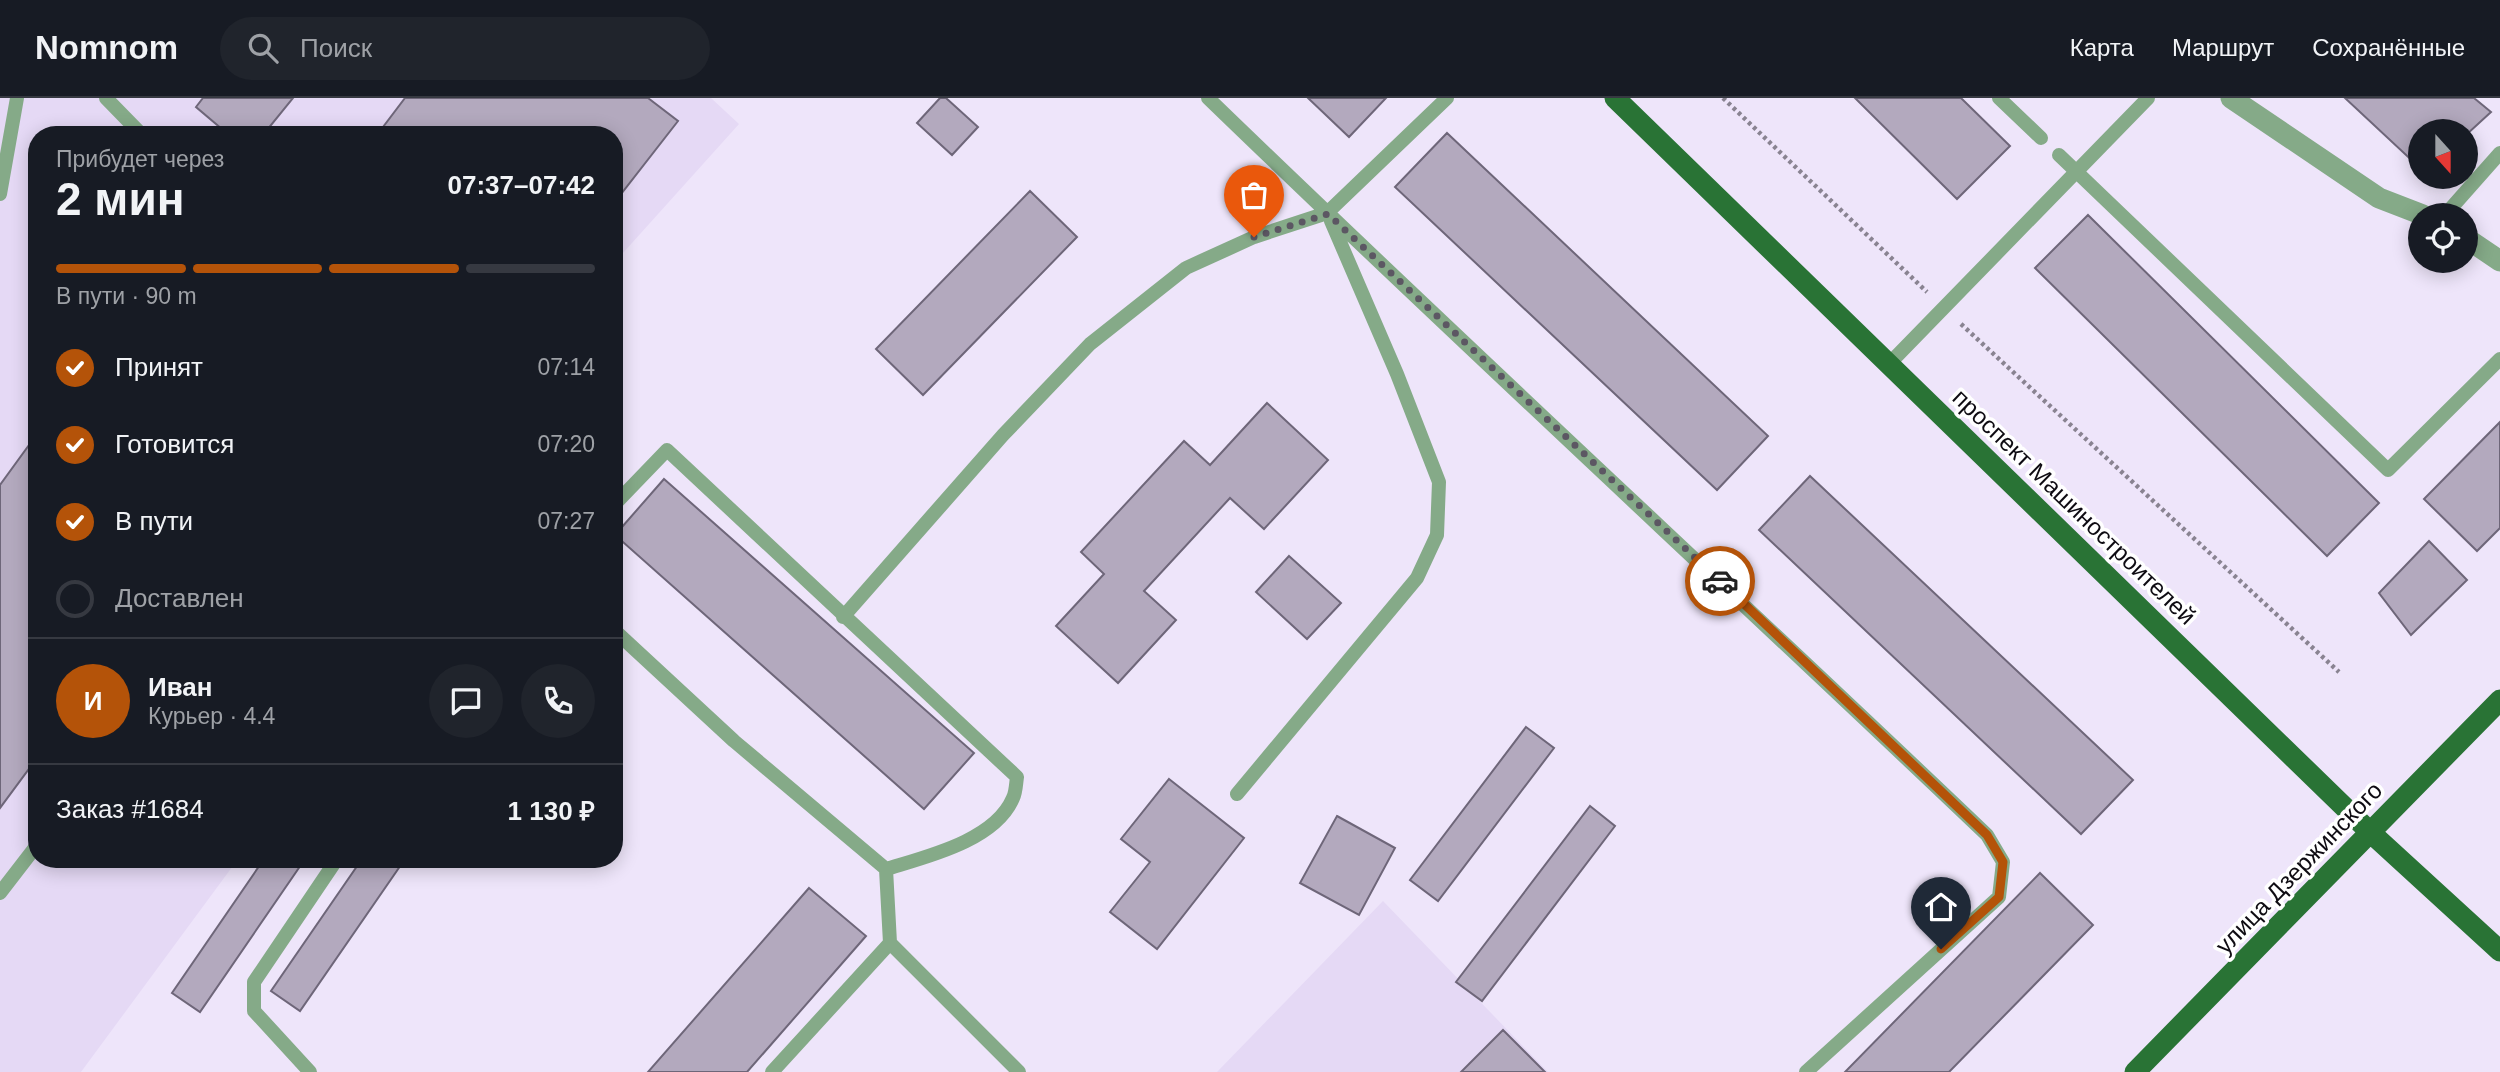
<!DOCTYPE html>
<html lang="ru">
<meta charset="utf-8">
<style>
body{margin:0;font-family:Helvetica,sans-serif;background:#20242c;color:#f1f3f6;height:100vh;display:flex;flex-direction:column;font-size:26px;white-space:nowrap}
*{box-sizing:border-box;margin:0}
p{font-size:23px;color:#9ea1a6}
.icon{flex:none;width:38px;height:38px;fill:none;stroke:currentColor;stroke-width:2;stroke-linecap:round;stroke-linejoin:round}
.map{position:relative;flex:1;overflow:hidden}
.sheet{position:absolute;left:28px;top:28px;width:595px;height:742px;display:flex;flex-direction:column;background:#171b24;border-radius:28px;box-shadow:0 4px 18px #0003}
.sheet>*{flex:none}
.needle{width:46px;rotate:159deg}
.buttons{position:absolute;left:2408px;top:21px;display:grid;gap:14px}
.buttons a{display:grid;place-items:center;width:70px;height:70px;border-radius:50%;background:#171b24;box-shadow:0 4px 18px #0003;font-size:35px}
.pin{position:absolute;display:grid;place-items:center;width:60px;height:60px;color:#fff;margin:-72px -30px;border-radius:50% 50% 50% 0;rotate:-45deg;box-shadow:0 0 7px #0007}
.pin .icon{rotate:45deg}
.courier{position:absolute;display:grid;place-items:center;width:70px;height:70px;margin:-35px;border:5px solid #b45309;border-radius:50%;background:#fff;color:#222;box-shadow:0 2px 9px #0007}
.headline em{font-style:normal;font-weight:600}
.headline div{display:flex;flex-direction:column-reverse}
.headline{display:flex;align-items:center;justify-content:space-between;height:119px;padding:0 28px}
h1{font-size:46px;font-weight:600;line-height:52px}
.bar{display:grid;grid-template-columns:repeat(4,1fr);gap:10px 7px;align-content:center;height:84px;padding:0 28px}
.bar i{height:9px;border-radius:5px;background:#363941}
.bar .active{background:#b45309}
.bar p{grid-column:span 4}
.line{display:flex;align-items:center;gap:18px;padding:0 28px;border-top:2px solid #363941}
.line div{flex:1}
.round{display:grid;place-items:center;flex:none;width:74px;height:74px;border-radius:37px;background:#20242c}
ol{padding:0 28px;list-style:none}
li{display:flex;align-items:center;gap:21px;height:77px}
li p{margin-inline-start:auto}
li .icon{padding:7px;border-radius:50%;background:#b45309;color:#fff;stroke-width:4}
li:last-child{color:#9ea1a6}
li i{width:38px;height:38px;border:4px solid #363941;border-radius:50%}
header{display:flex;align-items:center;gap:42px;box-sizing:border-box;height:98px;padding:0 35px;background:#171b24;border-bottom:2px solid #363941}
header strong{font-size:33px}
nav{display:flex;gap:38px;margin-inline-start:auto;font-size:24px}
.search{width:490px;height:63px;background:#20242c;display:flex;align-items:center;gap:18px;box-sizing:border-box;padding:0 24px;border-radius:38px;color:#9ea1a6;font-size:26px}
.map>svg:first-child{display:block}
.built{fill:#e5d9f5}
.building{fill:#b3a9be;stroke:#6e6679;stroke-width:2}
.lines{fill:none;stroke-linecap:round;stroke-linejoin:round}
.path{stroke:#898391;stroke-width:4.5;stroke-dasharray:3.5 3.5;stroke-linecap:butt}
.lane{stroke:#85aa88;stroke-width:14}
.street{stroke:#85aa88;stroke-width:21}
.primary{stroke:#297335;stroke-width:21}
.done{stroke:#5c5763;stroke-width:7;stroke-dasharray:0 12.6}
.route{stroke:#b45309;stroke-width:9}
.labels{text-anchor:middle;stroke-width:7;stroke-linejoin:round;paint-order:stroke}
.street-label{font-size:24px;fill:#0e0b12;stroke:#fff}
</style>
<header>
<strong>Nomnom</strong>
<div class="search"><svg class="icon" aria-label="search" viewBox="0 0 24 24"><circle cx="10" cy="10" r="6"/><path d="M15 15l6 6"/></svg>Поиск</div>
<nav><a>Карта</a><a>Маршрут</a><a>Сохранённые</a></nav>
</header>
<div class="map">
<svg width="2500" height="974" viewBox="0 0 2500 974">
<rect width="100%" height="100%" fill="#eee5fa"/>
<path class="built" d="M0,0H711L739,26L614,165V37H37V761H238L81,974H0Z
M1383,803L1548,974H1217Z"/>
<path class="building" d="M203,0H293L263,37H229L196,9Z
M405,0H648L678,23L614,105V37H377Z
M940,0H946L978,29L952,57L917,25Z
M1308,0H1386L1349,39Z
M1855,0H1961L2010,48L1957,101Z
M2345,0H2474L2491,14L2466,37V33H2420V70Z
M1447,35L1768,338L1717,392L1395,89Z
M1030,93L1077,139L923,297L876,251Z
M2088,117L2379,405L2327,458L2035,170Z
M1267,305L1328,362L1264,431L1230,400L1144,493L1176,522L1118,585L1056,528L1104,476L1081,454L1184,343L1210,367Z
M2500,324V430L2477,453L2424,401Z
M37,336V660L0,710V387Z
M1810,378L2133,682L2081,736L1759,432Z
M664,381L974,655L924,711L615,437Z
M2429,443L2467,482L2411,537L2379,495Z
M1289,458L1341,505L1307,541L1256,494Z
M1526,629L1554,650L1438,803L1410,782Z
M1169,681L1244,740L1157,851L1110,814L1150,764L1121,741Z
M1590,708L1615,728L1482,903L1456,884Z
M1337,718L1395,750L1359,817L1300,785Z
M264,761H305L200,914L172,895Z
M362,761H405L300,913L271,893Z
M2040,775L2093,827L1949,974H1845Z
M809,790L866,838L747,974H648Z
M1503,932L1545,974H1461Z"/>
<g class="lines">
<path class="path" d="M1723,0L1927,194
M1961,226L2339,574"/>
<path class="lane" d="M106,0L142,37
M1208,0C1465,249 1728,490 1987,737L2003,764L1999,799L1806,974
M1999,0L2041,40
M2059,57L2388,372L2500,261
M0,96L17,0
M2445,117L2500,55
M1889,266L2148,0
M614,407L667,352L1017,679C1016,685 1016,694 1013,700C995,743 925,759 886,771
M843,519L1003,337L1090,246L1186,170L1254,139L1327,115L1447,0
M614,532L734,643L886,771L890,845L1019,974
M1237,696L1417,480L1437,437L1439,384L1397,276L1331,123
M0,795L37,747
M310,974L254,913V884L337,761
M772,974L890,845"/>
<path class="street" d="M2231,0L2379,100L2423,117
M2466,140L2500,163"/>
<path class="primary" d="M1615,0L2370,734L2500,853
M2135,974L2500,602"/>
</g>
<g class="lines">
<path class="done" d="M1254,139L1328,116L1720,483"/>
<path class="route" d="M1720,483L1987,737L2003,764L1999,799L1941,851"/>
</g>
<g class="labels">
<g class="street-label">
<text transform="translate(2074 409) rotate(44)" y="8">проспект Машиностроителей</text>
<text transform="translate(2299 770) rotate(-46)" y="8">улица Дзержинского</text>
</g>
</g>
</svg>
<div class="buttons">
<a><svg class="needle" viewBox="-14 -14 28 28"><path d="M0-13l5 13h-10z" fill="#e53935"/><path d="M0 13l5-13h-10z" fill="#9ea1a6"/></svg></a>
<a><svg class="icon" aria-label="locate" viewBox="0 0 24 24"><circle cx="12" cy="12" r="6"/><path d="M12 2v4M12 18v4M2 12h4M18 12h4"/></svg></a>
</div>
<div class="pin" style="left:1254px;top:139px;background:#ea580c"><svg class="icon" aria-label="bag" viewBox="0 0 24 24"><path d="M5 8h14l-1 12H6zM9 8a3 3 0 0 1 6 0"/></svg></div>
<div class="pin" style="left:1941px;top:851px;background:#1f2937"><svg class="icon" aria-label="home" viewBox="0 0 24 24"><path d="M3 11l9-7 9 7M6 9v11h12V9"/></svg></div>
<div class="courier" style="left:1720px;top:483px"><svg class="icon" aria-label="car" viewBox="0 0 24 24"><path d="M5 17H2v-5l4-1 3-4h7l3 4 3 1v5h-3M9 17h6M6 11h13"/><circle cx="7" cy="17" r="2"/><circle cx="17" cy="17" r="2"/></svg></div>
<section class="sheet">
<div class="headline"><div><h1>2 мин</h1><p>Прибудет через</p></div><em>07:37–07:42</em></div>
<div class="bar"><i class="active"></i><i class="active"></i><i class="active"></i><i></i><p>В пути · 90 m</p></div>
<ol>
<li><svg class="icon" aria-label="check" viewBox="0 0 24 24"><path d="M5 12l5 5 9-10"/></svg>Принят<p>07:14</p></li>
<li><svg class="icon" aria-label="check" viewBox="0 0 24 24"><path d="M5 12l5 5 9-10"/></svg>Готовится<p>07:20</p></li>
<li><svg class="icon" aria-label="check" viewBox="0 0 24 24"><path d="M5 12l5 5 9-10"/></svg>В пути<p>07:27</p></li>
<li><i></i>Доставлен</li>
</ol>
<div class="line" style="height:126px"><b class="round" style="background:#b45309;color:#fff">И</b><div><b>Иван</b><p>Курьер · 4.4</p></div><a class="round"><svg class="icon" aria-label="chat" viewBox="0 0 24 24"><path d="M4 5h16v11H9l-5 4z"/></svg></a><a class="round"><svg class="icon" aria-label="phone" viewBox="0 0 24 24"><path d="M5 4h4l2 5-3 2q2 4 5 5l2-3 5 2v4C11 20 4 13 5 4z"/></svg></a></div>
<div class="line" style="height:91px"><div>Заказ #1684</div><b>1 130 ₽</b></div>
</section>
</div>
